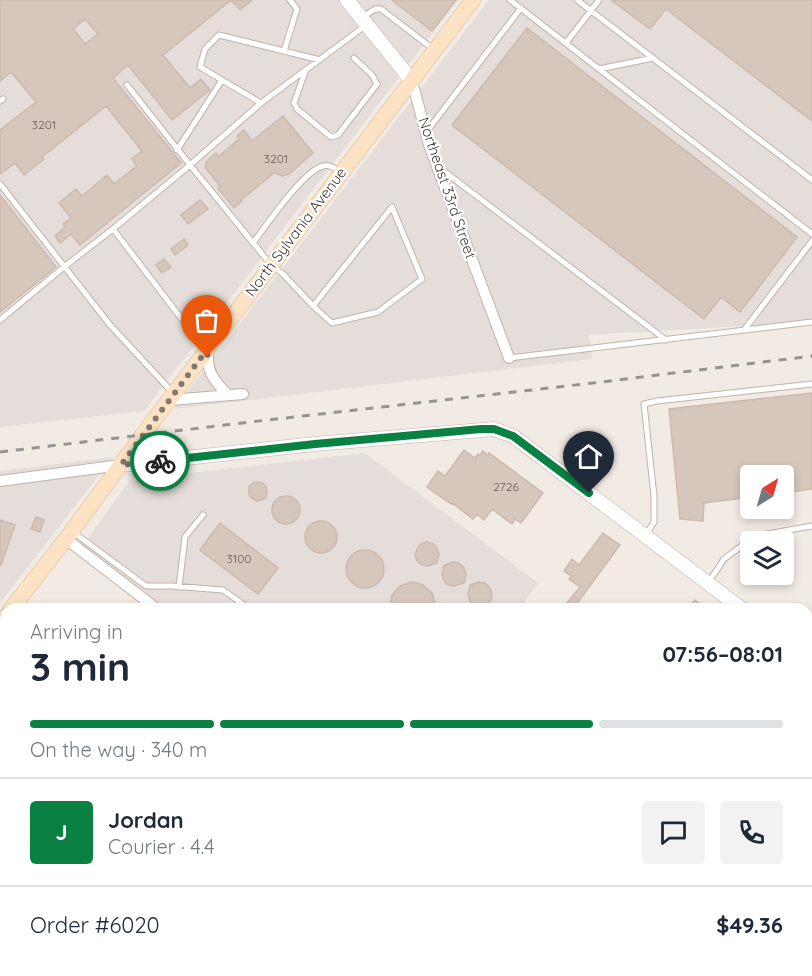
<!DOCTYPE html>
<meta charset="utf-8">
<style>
body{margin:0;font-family:Quicksand,sans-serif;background:#f2f2f3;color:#1f2937;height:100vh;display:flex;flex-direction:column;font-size:22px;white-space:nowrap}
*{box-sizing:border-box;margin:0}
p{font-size:20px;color:#747a83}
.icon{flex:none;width:33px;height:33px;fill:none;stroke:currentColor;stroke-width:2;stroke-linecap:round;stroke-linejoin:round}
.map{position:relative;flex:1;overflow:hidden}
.panel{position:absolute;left:0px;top:603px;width:813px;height:374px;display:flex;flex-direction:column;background:#fff;border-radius:18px 18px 0 0;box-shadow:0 3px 9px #0003}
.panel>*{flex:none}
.needle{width:39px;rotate:37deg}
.controls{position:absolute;left:740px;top:465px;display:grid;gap:12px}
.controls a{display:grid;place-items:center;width:54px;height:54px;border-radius:6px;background:#fff;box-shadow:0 3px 9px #0003;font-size:30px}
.pin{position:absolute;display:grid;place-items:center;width:51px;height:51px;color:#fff;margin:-62px -26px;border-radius:50% 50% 50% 0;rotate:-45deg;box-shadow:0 0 6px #0007}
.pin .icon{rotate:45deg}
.courier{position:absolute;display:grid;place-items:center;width:60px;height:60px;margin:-30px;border:4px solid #0b8043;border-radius:50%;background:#fff;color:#222;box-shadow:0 2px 8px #0007}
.head em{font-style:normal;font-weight:700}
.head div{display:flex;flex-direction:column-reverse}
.head{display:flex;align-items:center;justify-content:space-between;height:102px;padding:0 30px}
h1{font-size:39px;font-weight:700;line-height:45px}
.bar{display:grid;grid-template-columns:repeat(4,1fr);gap:9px 6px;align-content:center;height:72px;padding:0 30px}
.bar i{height:8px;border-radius:4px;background:#e0e1e3}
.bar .current{background:#0b8043}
.bar p{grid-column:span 4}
.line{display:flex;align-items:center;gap:15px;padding:0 30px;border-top:2px solid #e0e1e3}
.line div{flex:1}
.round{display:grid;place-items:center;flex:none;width:63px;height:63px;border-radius:6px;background:#f2f2f3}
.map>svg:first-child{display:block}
.industrial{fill:#e4ddd9}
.green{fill:#d8e6ad}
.building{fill:#d6c7bd;stroke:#cdbaad;stroke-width:1.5;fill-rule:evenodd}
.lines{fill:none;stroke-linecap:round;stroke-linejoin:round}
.service-casing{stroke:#c0b3aa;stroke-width:7}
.minor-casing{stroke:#c0b3aa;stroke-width:12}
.tertiary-casing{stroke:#c0b3aa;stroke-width:15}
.secondary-casing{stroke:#d4b797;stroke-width:16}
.service{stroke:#fff;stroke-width:5}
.minor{stroke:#fff;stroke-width:10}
.tertiary{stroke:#fff;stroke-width:14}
.secondary{stroke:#fde3c3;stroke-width:15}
.rail{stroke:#949494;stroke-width:3;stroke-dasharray:8 8;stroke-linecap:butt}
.done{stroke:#817872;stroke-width:6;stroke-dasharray:0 10.8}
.route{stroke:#0b8043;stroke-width:8}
.labels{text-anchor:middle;stroke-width:4.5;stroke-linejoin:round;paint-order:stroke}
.number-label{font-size:12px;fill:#685d56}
.street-label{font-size:15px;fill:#443a34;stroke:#fff}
</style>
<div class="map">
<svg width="812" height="976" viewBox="0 0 812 976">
<rect width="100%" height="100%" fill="#f2ebe4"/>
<path class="industrial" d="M0,0H458L144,411L0,427Z
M489,0H812V322L589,335L592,359L174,409Z
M365,453L538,583L519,609H165L81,548L130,480Z
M113,457L0,603V471Z"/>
<path class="green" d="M411,970H595V971L591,976H407Z"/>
<path class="building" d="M0,0H231L163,55L190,88L201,79L210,90L172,120L128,65L113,78L181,163L80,245L71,234L60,243L55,236L65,227L63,224L71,218L59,203L76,189L82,196L107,175L114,184L137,166L132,159L142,151L106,106L42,157L44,159L24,175L15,163L0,174V130L36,102L11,72L0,81ZM85,19L98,34L85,44L73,29Z
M231,0H252L240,10Z
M392,0H456L432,31Z
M611,0H812V121L666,9L650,29Z
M527,28L797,237L740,312L721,297L704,319L452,125Z
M283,116L313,153L289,174L283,176L274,173L241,200L242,201L234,208L218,188L220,186L205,167L206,166V162L216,153L219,156L239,139L237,136L244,130L252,141Z
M0,195L56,267L0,312Z
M200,200L208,209L188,224L181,215Z
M184,239L188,245L175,255L171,249Z
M164,259L171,267L162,273L156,265Z
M812,393V489L783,493V476H750V497L704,503L703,521L680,519L669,409Z
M464,450L475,458L478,454L480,455L483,451L488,455L489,453L543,493L521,523L515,519L512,524L492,509L484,520L477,514L473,519L452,503V504L448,502L427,487L438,471L445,476Z
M258,482L262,483L266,486L267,491L266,498L258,501L254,500L250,496L249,492V487L253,483Z
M272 510a14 14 0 1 1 28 0a14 14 0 1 1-28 0Z
M36,517L44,520L40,532L31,529Z
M0,520L15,525L1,565H0Z
M305 537a16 16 0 1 1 32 0a16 16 0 1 1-32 0Z
M220,523L278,568L258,594L200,550Z
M603,533L620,545L573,609L566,604L580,587L569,579L571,576L564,571L572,559L579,565Z
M427,542L433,544L437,548L439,554L437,563L428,566L422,565L417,561L415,555L417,549L421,544Z
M346 569a19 19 0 1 1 38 0a19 19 0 1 1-38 0Z
M453,562L459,563L464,568L466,574L464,583L454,586L448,585L444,581L442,575L444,565Z
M412,582L423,585L432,593L435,604L434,609H389L392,595L400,586Z
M479,582L485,583L490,588L492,594L491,600L487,604L481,606L474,605L470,601L468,595L470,585Z
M695,600L706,609H687Z"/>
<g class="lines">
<g class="service-casing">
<path id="service" d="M510,0L812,234
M577,0L812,180
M363,17L375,9H381L433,49
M566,43L599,0
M284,51L297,9L290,0
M599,69L653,58
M305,72L294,103L297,109L331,137L338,135L377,84L372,75L354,58
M127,85L190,165L261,103L365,26
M0,101L3,99
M261,103L200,67L205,49L219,35L320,60
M427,131L521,8
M177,150L222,80
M441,169L666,340
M0,184L110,325L173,393
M113,229L190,165L271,265L283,274L313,306L392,207L422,279L378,312L332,323L313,306
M253,243C266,226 303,171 323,166C329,164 335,168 340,172
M0,320L64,267L113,229L184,322
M744,330L812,241
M509,358L812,322
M73,532L146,586H172L223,590L244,605L247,609
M646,535L654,522V496L644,404L657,401L812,384
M709,582L724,559L755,536L812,526
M179,587L185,537L203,515
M807,630L812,623
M0,678L6,682
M0,749L6,750
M807,947L812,940
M241,976L245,970
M785,976L789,970"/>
</g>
<g class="minor-casing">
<path id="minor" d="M412,81L429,145L509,358
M209,348C205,370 213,380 228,395
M170,400L243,394
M0,481L121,465
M66,539L157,609
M638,970L645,976"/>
</g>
<g class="tertiary-casing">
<path id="tertiary" d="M347,0L412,81
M121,465L315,444L494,429L513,436L742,609
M807,658L812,662"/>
</g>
<g class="secondary-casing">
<path id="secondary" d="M11,609L66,539L147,429L473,0
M0,624L6,616"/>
</g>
<use href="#service" class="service"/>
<use href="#minor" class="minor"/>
<use href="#tertiary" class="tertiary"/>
<use href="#secondary" class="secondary"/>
<path class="rail" d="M0,452L250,422L593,383L812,356"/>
</g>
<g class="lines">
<path class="done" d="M160,461L121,465L209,347L207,357"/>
<path class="route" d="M160,461L315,444L481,429H494L513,436L589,493"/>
</g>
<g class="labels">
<g class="number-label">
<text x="44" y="129">3201</text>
<text x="276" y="163">3201</text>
<text x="506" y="491">2726</text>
<text x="239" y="563">3100</text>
</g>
<g class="street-label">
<text transform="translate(447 188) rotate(71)" y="5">Northeast 33rd Street</text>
<text transform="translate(296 232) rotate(-53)" y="5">North Sylvania Avenue</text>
</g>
</g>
</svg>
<div class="controls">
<a><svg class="needle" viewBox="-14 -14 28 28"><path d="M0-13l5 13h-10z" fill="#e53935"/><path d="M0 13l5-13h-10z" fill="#747a83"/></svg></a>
<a><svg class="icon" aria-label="layers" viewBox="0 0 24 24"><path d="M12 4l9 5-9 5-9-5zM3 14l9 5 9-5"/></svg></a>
</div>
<div class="pin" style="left:207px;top:357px;background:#ea580c"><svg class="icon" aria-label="bag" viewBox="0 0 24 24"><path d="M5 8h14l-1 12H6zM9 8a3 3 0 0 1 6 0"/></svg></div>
<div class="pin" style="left:589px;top:493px;background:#1f2937"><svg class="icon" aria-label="home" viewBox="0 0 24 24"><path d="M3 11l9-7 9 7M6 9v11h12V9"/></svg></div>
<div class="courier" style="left:160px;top:461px"><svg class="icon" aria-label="bike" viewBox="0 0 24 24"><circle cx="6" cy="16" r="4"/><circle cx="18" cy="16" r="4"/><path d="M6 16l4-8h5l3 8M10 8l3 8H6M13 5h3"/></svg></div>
<section class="panel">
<div class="head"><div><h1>3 min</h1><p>Arriving in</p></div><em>07:56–08:01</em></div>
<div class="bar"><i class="current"></i><i class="current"></i><i class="current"></i><i></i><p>On the way · 340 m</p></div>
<div class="line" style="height:108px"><b class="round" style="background:#0b8043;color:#fff">J</b><div><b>Jordan</b><p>Courier · 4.4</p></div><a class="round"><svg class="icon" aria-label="chat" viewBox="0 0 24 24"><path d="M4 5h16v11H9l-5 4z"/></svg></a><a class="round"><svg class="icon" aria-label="phone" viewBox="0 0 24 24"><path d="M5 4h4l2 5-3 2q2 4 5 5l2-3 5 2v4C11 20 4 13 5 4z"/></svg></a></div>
<div class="line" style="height:78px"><div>Order #6020</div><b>$49.36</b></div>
</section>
</div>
